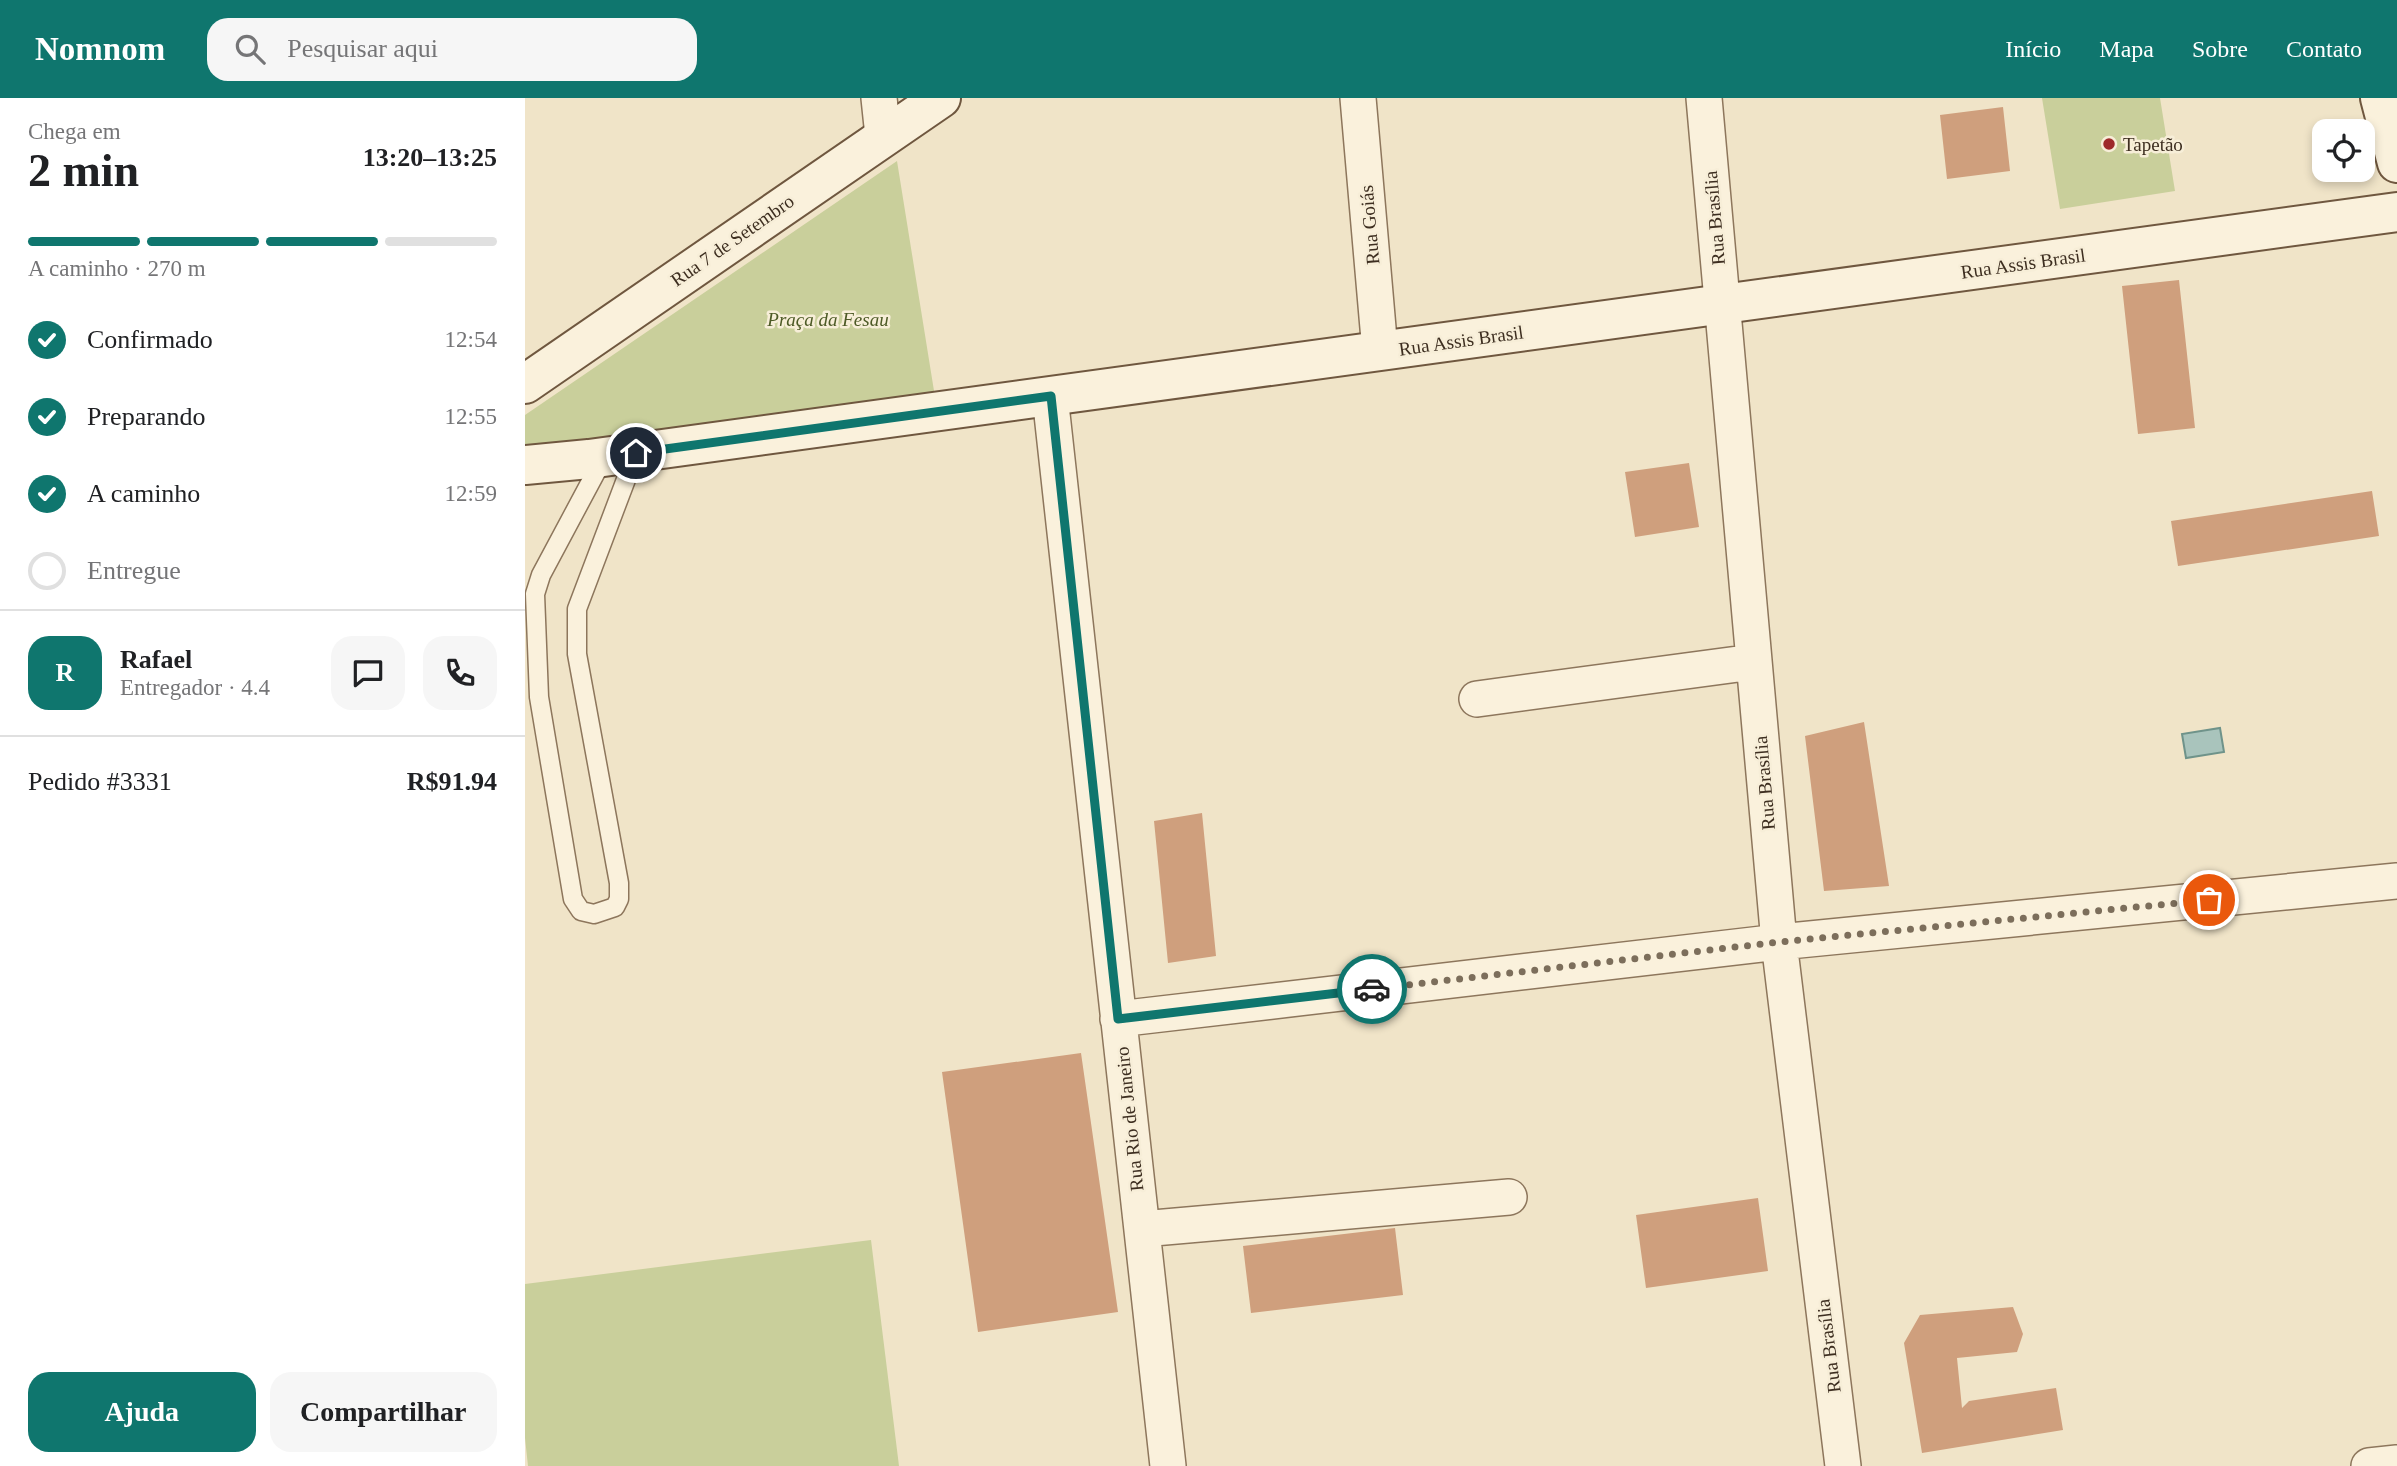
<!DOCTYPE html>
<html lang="pt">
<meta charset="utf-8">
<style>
body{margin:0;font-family:"Times New Roman",serif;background:#f6f6f6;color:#202124;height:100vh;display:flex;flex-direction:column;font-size:26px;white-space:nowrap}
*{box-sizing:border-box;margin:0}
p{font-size:23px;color:#757577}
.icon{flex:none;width:38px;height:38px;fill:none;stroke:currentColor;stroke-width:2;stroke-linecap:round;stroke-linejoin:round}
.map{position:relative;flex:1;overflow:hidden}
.details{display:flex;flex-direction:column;background:#fff;width:525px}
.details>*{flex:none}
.fabs{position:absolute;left:1787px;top:21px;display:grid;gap:14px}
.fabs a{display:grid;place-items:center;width:63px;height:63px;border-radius:14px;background:#fff;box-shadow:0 4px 10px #0003;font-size:35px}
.pin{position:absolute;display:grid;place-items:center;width:60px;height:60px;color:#fff;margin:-30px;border:4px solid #fff;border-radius:50%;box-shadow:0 2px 7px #0007}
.courier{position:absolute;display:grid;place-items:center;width:70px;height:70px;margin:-35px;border:5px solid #0f766e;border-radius:50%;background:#fff;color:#222;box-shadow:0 2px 9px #0007}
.headline em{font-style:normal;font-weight:700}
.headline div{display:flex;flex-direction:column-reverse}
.headline{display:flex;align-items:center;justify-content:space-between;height:119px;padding:0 28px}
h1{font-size:46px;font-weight:700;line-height:52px}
.bar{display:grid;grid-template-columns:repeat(4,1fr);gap:10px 7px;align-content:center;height:84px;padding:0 28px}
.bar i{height:9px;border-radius:5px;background:#e0e0e0}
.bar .current{background:#0f766e}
.bar p{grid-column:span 4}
.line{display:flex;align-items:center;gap:18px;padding:0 28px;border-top:2px solid #e0e0e0}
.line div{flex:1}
.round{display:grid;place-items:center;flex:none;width:74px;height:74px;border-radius:21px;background:#f6f6f6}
ol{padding:0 28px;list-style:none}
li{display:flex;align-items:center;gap:21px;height:77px}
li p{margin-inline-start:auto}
li .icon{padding:7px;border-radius:50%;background:#0f766e;color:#fff;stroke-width:4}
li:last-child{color:#757577}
li i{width:38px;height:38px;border:4px solid #e0e0e0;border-radius:50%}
.cta{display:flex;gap:14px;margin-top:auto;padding:14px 28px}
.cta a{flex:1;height:80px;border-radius:21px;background:#0f766e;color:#fff;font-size:28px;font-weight:700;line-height:80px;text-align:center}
.cta a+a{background:#f6f6f6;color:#202124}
header{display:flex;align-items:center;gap:42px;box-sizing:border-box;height:98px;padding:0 35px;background:#0f766e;color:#fff}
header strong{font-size:33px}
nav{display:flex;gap:38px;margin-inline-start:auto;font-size:24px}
.search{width:490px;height:63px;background:#f6f6f6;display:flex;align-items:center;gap:18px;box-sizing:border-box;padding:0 24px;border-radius:21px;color:#757577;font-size:26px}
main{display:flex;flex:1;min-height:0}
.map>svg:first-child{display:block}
.green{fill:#c9cf9b}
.water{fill:#a9c4bc;stroke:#6f938a;stroke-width:2}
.building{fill:#cf9f7d}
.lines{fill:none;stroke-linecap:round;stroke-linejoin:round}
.lane-casing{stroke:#8d765c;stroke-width:21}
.street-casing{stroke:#8d765c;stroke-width:38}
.secondary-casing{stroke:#6f573f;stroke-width:42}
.lane{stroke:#faf1dc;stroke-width:18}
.street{stroke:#faf1dc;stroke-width:35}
.secondary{stroke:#faf1dc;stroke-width:38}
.done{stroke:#7c6e5b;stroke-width:7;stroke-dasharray:0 12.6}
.route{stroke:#0f766e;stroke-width:9}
.poi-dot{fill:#9e2a2b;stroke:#f7eed8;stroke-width:2.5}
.labels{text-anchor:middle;stroke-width:5;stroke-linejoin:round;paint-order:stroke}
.poi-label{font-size:19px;fill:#3d2e20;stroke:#f7eed8;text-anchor:start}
.street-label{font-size:19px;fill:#3d2e20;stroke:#f7eed8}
.park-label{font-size:19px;font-style:italic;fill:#4d5a26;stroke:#f7eed8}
</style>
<header>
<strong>Nomnom</strong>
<div class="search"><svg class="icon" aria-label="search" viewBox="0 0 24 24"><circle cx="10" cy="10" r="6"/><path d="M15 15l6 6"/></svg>Pesquisar aqui</div>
<nav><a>Início</a><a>Mapa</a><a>Sobre</a><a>Contato</a></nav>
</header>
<main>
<section class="details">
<div class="headline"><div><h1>2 min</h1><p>Chega em</p></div><em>13:20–13:25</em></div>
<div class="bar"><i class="current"></i><i class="current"></i><i class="current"></i><i></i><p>A caminho · 270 m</p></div>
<ol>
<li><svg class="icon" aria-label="check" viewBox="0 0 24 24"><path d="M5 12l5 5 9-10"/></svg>Confirmado<p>12:54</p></li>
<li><svg class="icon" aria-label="check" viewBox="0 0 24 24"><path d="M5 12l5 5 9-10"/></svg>Preparando<p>12:55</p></li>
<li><svg class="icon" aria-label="check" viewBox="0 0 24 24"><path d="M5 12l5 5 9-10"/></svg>A caminho<p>12:59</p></li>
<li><i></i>Entregue</li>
</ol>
<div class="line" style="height:126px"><b class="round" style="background:#0f766e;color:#fff">R</b><div><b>Rafael</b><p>Entregador · 4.4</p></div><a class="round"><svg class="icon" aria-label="chat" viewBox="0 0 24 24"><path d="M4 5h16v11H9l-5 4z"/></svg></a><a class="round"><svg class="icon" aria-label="phone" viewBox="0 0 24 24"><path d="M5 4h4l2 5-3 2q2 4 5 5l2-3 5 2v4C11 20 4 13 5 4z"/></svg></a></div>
<div class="line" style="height:91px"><div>Pedido #3331</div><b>R$91.94</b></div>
<div class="cta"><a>Ajuda</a><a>Compartilhar</a></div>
</section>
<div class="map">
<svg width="1872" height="1368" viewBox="0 0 1872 1368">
<rect width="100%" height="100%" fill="#f0e4c8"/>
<path class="green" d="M1517,0H1635L1650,93L1535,111Z
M372,63L410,299L0,355V317Z
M346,1142L374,1368H3L0,1340V1186Z"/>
<path class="water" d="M1695,630L1699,654L1661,660L1657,636Z"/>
<path class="building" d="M1478,9L1485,73L1422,81L1415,17Z
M1654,182L1670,330L1613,336L1597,188Z
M1164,365L1174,429L1110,439L1100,374Z
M1847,393L1854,438L1653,468L1646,423Z
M1339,624L1364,788L1299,793L1280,638Z
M677,715L691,858L643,865L629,723Z
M556,955L593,1214L453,1234L417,974Z
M1233,1100L1243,1173L1121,1190L1111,1117Z
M870,1130L878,1197L726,1215L718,1148Z
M1488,1209L1498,1236L1492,1254L1432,1260L1437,1310L1444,1303L1531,1290L1538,1332L1397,1355L1379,1245L1395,1217Z"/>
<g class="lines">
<g class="lane-casing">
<path id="lane" d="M79,359L16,477L10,496L14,599L48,801L56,813L69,816L90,809L94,801V785L52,556V511L111,355"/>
</g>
<g class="street-casing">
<path id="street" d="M354,0L358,38
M833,0L855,253
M1179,0L1254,844L1318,1368
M525,298L643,1368
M952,601L1228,564
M593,921L1254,844L1872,783
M617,1131L984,1099
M1844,1368L1872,1365"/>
</g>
<g class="secondary-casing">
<path id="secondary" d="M1855,0L1872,65
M0,286L416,0
M0,367L64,361L1872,114"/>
</g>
<use href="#lane" class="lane"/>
<use href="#street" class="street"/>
<use href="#secondary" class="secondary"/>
</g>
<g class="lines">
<path class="done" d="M847,891L1254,844L1684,802"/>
<path class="route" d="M111,355L526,298L593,921L847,891"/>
</g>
<circle class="poi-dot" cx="1584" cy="46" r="7"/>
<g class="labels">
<g class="poi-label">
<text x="1598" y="53">Tapetão</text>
</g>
<g class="street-label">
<text transform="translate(1189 120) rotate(-95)" y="7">Rua Brasília</text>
<text transform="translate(844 127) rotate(-95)" y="7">Rua Goiás</text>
<text transform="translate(207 142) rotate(-35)" y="7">Rua 7 de Setembro</text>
<text transform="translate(1498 165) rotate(-8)" y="7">Rua Assis Brasil</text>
<text transform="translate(936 242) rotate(-8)" y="7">Rua Assis Brasil</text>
<text transform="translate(1239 685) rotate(-95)" y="7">Rua Brasília</text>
<text transform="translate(604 1021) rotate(-96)" y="7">Rua Rio de Janeiro</text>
<text transform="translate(1303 1248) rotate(-97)" y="7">Rua Brasília</text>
</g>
<g class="park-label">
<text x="303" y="228">Praça da Fesau</text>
</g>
</g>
</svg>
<div class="fabs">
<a><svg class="icon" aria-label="locate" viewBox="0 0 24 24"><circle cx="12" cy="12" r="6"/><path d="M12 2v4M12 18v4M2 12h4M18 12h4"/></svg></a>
</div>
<div class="pin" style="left:1684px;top:802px;background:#ea580c"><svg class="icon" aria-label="bag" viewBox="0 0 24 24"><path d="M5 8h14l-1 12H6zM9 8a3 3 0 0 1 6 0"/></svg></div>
<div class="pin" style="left:111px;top:355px;background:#1f2937"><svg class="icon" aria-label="home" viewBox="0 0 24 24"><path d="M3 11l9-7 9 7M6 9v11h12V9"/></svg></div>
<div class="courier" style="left:847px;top:891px"><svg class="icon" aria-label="car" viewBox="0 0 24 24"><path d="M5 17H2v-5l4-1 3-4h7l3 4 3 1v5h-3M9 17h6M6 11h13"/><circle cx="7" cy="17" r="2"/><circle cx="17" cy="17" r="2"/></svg></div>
</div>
</main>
